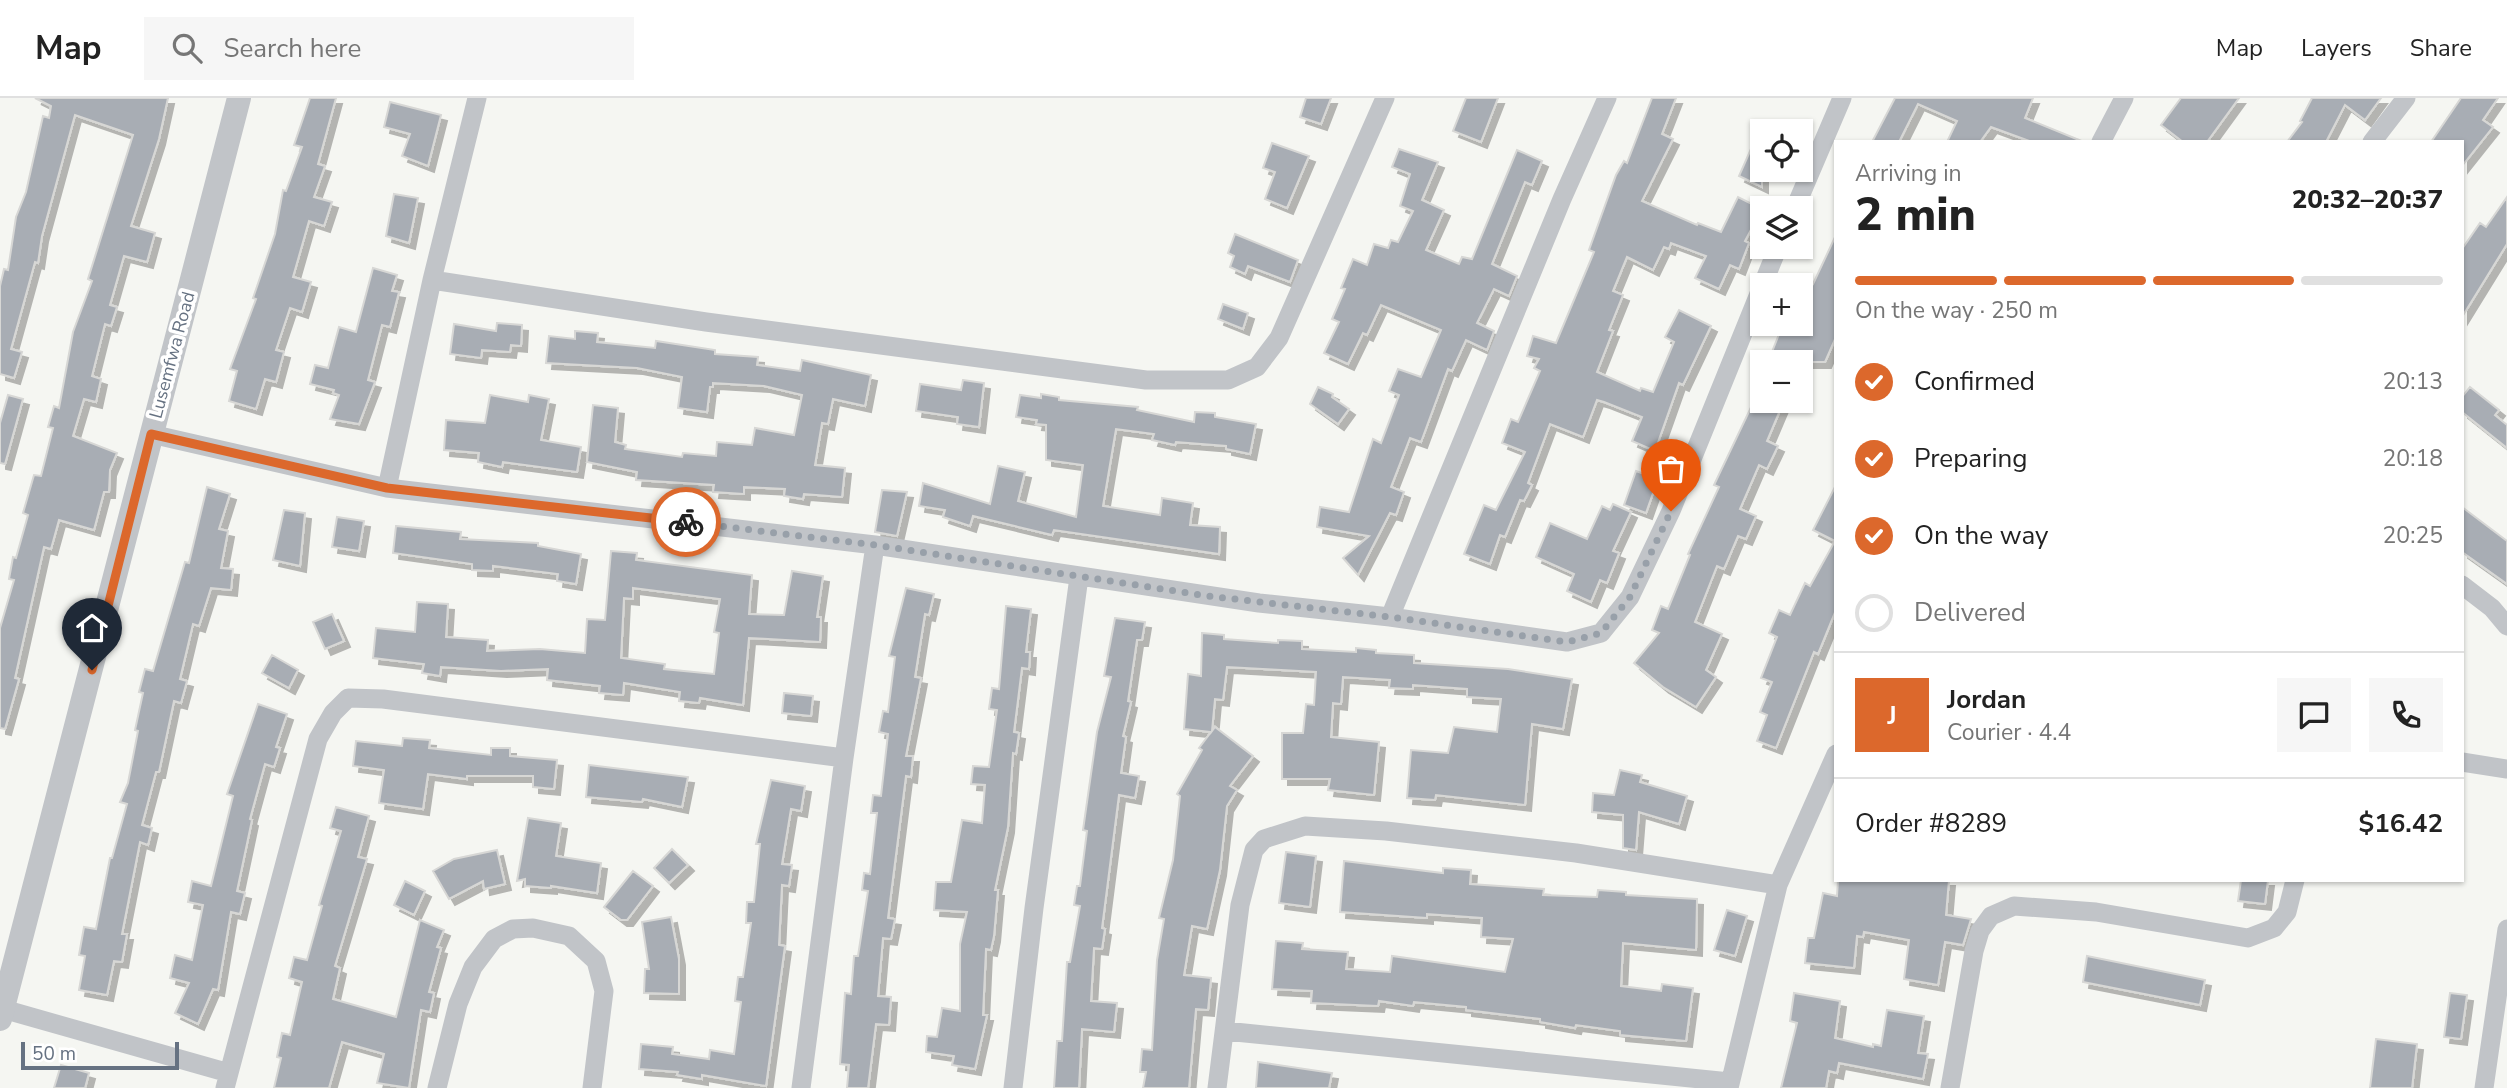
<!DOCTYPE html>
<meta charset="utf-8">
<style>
body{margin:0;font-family:"Nunito Sans",sans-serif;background:#f6f6f6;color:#222;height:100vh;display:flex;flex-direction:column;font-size:26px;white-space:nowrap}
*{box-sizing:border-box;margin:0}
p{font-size:23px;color:#767676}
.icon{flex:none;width:38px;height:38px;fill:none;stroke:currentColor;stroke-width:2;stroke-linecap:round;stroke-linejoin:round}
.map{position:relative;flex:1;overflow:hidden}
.sheet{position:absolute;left:1834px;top:42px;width:630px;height:742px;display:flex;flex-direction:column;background:#fff;border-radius:0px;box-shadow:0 2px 5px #0004}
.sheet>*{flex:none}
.controls{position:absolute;left:1750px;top:21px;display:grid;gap:14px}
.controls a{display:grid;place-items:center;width:63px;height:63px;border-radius:0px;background:#fff;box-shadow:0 2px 5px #0004;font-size:35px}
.scale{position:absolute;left:21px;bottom:18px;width:158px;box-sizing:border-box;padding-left:7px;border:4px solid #667282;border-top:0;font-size:19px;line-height:24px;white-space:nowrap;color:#667282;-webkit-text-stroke:5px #fff;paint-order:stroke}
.pin{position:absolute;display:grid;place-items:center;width:60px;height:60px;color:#fff;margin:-72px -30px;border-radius:50% 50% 50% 0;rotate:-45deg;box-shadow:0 0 7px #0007}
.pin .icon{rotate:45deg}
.courier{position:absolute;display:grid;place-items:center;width:70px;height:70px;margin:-35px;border:5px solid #dc682c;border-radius:50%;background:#fff;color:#222;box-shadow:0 2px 9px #0007}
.headline em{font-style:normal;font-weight:800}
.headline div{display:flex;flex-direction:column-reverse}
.headline{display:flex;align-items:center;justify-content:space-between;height:119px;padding:0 21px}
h1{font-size:46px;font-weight:800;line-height:52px}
.bar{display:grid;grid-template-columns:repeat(4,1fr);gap:10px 7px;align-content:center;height:84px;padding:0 21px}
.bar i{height:9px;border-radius:5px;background:#e0e0e0}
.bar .selected{background:#dc682c}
.bar p{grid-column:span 4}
.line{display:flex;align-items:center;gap:18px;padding:0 21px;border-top:2px solid #e0e0e0}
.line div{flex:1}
.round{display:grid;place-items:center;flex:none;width:74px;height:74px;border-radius:0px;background:#f6f6f6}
ol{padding:0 21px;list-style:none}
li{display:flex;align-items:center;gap:21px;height:77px}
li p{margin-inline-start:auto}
li .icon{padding:7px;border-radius:50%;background:#dc682c;color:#fff;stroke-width:4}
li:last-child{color:#767676}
li i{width:38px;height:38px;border:4px solid #e0e0e0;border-radius:50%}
header{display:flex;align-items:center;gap:42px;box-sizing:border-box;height:98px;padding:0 35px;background:#fff;border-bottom:2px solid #e0e0e0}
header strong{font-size:33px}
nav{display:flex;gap:38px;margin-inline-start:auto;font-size:24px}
.search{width:490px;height:63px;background:#f6f6f6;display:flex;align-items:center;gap:18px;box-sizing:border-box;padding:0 24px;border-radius:0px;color:#767676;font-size:26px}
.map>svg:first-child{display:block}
.building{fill:#a8adb4;stroke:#d7d7d5;stroke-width:2;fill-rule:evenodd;filter:url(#shadow)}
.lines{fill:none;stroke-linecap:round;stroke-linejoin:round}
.minor{stroke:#c1c4c8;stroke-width:19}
.tertiary{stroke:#c1c4c8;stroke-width:24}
.done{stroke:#98a0a9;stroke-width:7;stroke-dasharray:0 12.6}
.route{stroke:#dc682c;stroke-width:9}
.labels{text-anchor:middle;stroke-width:7;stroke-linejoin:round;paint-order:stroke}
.street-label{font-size:18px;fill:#667282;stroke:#fff}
</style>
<header>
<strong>Map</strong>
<div class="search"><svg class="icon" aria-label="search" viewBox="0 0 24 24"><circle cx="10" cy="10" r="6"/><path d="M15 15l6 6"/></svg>Search here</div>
<nav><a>Map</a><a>Layers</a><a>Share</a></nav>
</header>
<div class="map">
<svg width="2507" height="990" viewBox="0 0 2507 990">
<defs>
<filter id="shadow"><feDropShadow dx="6" dy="6" stdDeviation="0" flood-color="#0004"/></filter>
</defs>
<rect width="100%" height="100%" fill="#f5f6f2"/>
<path class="building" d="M35,0H168L159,41L131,128L155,135L147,164L124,158L110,207L117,209L111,228L105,226L92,278L101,281L96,304L84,301L73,338L117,355L110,372L109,394H104L94,432L59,422L51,451L44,449L15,580L19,581L5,631L0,630V530L14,482L9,481L13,459L16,460L28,417L23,415L34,377L41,378L53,330L48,329L54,308L59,310L73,234L92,183L88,181L133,37L75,17L42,138L38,165L35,164L11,251L22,254L14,280L0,276V188L4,171L8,172L16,119L26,94L43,18L49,20L51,8Z
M310,0H336L318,66L325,68L314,99L332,104L324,128L309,123L293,179L311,184L302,214L290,210L276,252L284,254L276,284L265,281L256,311L229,303L237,273L230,271L256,201L253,200L275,136L283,92L286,93L302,49L294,47Z
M1306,0H1331L1321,26L1300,19Z
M1466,0H1498L1481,44L1453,33Z
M1652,0H1676L1662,36L1673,41L1642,103L1697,127L1698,125L1721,134L1738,99L1762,111L1745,143L1749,145L1739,171L1730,167L1719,191L1695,180L1706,158L1671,145L1669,151L1664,149L1653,172L1627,159L1613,193L1623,197L1609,232L1613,233L1597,274L1640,293L1641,290L1653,294L1674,244L1665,239L1679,212L1711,228L1683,287L1679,285L1655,353L1632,343L1642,319L1604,304L1597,302L1583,339L1550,326L1528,385L1532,387L1524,403L1520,402L1505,439L1500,437L1490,466L1464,456L1484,407L1496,412L1525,354L1502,345L1511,321L1518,324L1540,273L1534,270L1539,261L1527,258L1533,238L1556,245L1594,154L1589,152L1616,77L1624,63L1627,65Z
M1895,0H2033L2025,20L2084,44H2032L1991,29L1980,44H1947L1957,23L1918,6L1899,44H1872Z
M2181,0H2239L2207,44H2183L2161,27Z
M2312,0H2381L2365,22L2345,7L2326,44H2287L2302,24L2300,23Z
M2461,0H2498L2483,22L2493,29L2462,68V44H2431Z
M390,4L441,17L428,68L402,58L410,36L384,29Z
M1762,26V89L1739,78Z
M1272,45L1309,58L1287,110L1265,101L1275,74L1263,70Z
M1399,51L1438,64L1422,102L1444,112L1426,152L1459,166L1462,159L1472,161L1517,52L1542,63L1532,87L1525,84L1492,166L1517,178L1509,198L1494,191L1477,225L1494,233L1487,252L1466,242L1452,273L1448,271L1421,344L1410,340L1391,389L1404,394L1396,417L1390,415L1358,477L1343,460L1369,438L1317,429L1320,409L1349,414L1373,341L1381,345L1399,297L1389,293L1398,271L1421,279L1441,232L1381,207L1367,237L1363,235L1348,266L1324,255L1339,224L1332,221L1345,191L1341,190L1353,161L1367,167L1374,146L1388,150L1391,142L1398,144L1413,113L1400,108L1410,76L1392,69Z
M394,96L418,100L409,145L386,138Z
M2507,99V146L2462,219V151L2480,125L2486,129Z
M1235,136L1298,162L1290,184L1248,168L1245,176L1230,169L1234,158L1228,155Z
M1836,137V239L1825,264H1768L1783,226H1801V179L1813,186Z
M373,170L397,177L392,193L399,194L390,229L382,227L368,282L375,284L359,326L330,321L339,297L333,295L334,292L310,286L315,267L328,270L339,229L356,234Z
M1223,206L1248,215L1243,231L1218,221Z
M497,225L522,227L521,248L511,247L510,254L482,252L481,260L450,256L454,226L496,233Z
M575,233L598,235L597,244L655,250L656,243L715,252V256L758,259L757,267L800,273L802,262L871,277L865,308L833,301L828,326L822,325L815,367L845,370L842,399L804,396L803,401L784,398L785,391L744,389V396L713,394L714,387L636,382L637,374L587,364L593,307L618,310L615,344L626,347L625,351L682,359L683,355L716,358L717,344L752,347L755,330L794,337L802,297L764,288L713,285V289H710L707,314L678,310L682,279L637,270L546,265L549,238L575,241Z
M963,282L984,285L979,329L957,326L958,319L916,313L920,286L961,292Z
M1318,289L1333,296L1332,299L1349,311L1338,326L1310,306Z
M2470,289L2499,312L2495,317L2507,327V350L2462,314V299Z
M1041,296L1059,299V302L1138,309L1137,312L1194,324L1195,314L1215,315V319L1256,326L1250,356L1226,351V348L1176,344L1175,347L1152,342L1154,336L1116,331L1103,408L1160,417L1162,400L1193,405L1190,427L1220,429L1219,456L1054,432L1052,437L973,418L970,428L943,419L945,412L919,408L923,385L990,406L998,368L1025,374L1018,403L1076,419L1083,367L1046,362V327L1036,326L1037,322L1016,319L1020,297L1041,300Z
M8,297L23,301L5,366L0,365V325Z
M490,297L528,304L529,297L549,301L541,342L581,349L577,374L503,364L502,369L478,364L479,355L444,352L446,322L485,325Z
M1754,303H1784L1767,343L1778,348L1767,371L1759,367L1740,411L1756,418L1746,441L1738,438L1724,471L1717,468L1695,524L1722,536L1706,572L1716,579L1696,609L1663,589L1634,565L1659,535L1652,532L1661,508L1668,511L1690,457L1688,456L1719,389L1714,387Z
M1636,373L1658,381L1646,415L1624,407Z
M1836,387V512L1818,556L1814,554L1776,650L1757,643L1767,617L1760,614L1772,584L1761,580L1777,539L1769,535L1779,512L1790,517L1805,485L1810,488L1835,443L1813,432Z
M207,389L230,396L219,431L228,433L221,470L233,471L231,492L211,490L199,528L193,526L180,581L187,583L181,605L174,603L159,674H156L142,727L152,730L148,747L140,744L122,836H127L122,864L114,863L107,897L79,892L85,858L79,857L84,829L96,831L110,760H112L127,706L120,704L128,685L138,633L135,632L143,595L139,594L145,571L153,573L185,464L189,465Z
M882,392L907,394L897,438L875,434Z
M1613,406L1631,414L1613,453L1619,455L1607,485L1600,482L1591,504L1567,493L1574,476L1536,459L1550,425L1587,441L1602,408L1610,412Z
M2462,409L2507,443V486L2462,454Z
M284,412L305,415L300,468L273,462Z
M337,419L364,423L359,453L332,449Z
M396,428L461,434L460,441L538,445V448L581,456L576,486L557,483L558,476L493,468V473L472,472V466L393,455Z
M611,453L637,455L636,462L752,477L749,516L784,517L792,473L823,478L817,519H821L820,544L749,540L743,607L700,600L699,605L679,603L680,594L624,585L623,597L599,595L600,588L547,582L548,571L501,573L441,569L440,578L422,575L424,566L373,560L376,530L415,534L417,504L448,506L446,539L488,542L487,553L540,551L585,555L587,521L605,522ZM633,490L720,501L714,534L719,535L714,576L664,571L665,566L621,560L624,500L633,501Z
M906,490L934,496L929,517L925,516L915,579L921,580L906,658H913L911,679L906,678L888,820L895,821L891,841L883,840L878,898L891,899L889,927L876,926L868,990H847L849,967L840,966L845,895L851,896L854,858H858L868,793L862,792L864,775L870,776L877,715H871L873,697L881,698L888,636L879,634L883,613L888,614L895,559L889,558Z
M1006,508L1031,511L1026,554H1030L1029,571L1022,570L1014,634L1019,635L1016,656L1013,655L1008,729L995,792H998L994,838L991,852L986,851L983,917H987L975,971L952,967L954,958L926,954L927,938L937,939L942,910L960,913V846L967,814L934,812L936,784H951L962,722L982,725L985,687L971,686L973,668L989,669L997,612L989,611L992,590L999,591Z
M332,516L344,543L325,551L313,524Z
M1115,520L1145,524L1142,542H1137L1128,603L1131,604L1123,638L1126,639L1121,675L1139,678L1135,700L1119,697L1102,830L1105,831L1102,851L1094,850L1091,903L1117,905L1114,934L1082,931L1079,990H1054L1057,943H1062L1067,864H1070L1080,808L1074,807L1077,788H1080L1087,733L1083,732L1097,634L1111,579L1104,578Z
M1202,535L1224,537V541L1278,545V542L1302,543V551L1356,554V550L1376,552V555L1414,557V565L1508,571L1572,581L1563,631L1532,626L1525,707L1436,697L1435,702L1407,700L1411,652L1448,655L1454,629L1497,634L1501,601L1467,599V591L1413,587V591L1389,590L1390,582L1343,579L1341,606L1333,605L1331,639L1379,644L1374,697L1328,692L1330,681H1282V635H1303L1306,606L1314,607L1316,574L1227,569L1223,602L1215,601L1212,633L1215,629L1253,658L1230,688L1237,692L1227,708L1220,772L1207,831L1192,828L1184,877L1211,880L1208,912L1196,911L1189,990H1143L1146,974H1140L1142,951L1152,952L1157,862L1164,821L1159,820L1173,762L1180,698L1177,696L1202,652L1199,650L1211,634L1184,631L1188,576L1201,578Z
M272,557L298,572L289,590L262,575Z
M784,595L813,598L811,618L782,615Z
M258,606L287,616L276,649L280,650L274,669L265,666L250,721L252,722L237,793L245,795L240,816L231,814L218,892L213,891L198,926L175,915L189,885L170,880L175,857L192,862L203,807L188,804L192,783L211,788L233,698L227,696Z
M403,640L430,642L429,650L491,657V650H510V658L557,662L554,691L533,689V678H467V681L428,676L423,711L379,705L384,672L353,668L356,643L402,648Z
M589,667L688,679L682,709L643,701L642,704L586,699Z
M1620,672L1642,677L1640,684L1687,698L1679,726L1639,714L1636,752L1623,750V717L1592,714L1593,695L1614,697Z
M771,682L805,688L801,713L791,711L782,766L792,767L789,788L782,787L779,847L785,848L766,988L702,977V981L677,977L678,974L639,971L641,946L673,949L672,956L709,961L710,952L734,956L741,904L735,903L738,879H743L751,825H746L747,804H754L760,746H756Z
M336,709L369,718L358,759L367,761L335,868L340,870L333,901L396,919L420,822L444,832L437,849L441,850L429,894L434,895L430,914L421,912L409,990L377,985L384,956L342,944L329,990H274L281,960L277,959L282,935L290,937L302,884L289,880L294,859L307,862L322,808L319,807L341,733L330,730Z
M528,720L561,725L556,758L601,765L597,795L551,788V790L525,788V781L517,783Z
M672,751L688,767L669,785L654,770Z
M497,752L505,786L484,791L483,783L449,801L433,773L454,761Z
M1286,754L1316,758L1310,809L1279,805Z
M1344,763L1443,775V770L1471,772L1470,786L1544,791L1543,797L1597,799L1598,792L1626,794V797L1697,801L1696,852L1623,845L1621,888L1661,893L1662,886L1693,890L1686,943L1620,937V933L1576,927L1575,930L1540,924V921L1466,912V909L1414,904L1413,908L1379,903L1378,908L1311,905L1312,893L1272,891L1276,843L1303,845L1302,851L1348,854L1346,871L1390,874L1392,858L1505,874L1513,841L1481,839L1482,820L1427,816V820L1340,814Z
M633,773L653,788L627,822H621L604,809Z
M1838,782H1949L1946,817L1971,821L1963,847L1945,844L1938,887L1904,881L1909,842L1864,834L1863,839L1857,838L1854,870L1805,865L1808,840H1814L1823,795L1837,798Z
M2241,782H2268L2265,806L2238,803Z
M405,783L425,793L414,817L394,807Z
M1727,812L1747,818L1735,858L1714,852Z
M671,819L679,861V896L644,895L645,871H649L642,824Z
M2087,858L2205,882L2200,907L2083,884Z
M1794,895L1840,903L1835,940L1873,949V946L1881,948L1887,912L1924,918L1918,955L1928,956L1923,981L1839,965L1837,975L1829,973L1826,990H1781L1797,925L1790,923Z
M2450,895L2467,897L2461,941L2444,939Z
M2376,941L2417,946L2412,990H2370Z
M1258,964L1332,975L1329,990H1256Z
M61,967L89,975L85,990H54Z"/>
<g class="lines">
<path class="minor" d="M2101,44L2124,0
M2372,44L2406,0
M1795,110L1842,0
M432,182L706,224L1146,282H1228L1257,269L1279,240L1385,0
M151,336L387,390L875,447L1259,505L1390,519L1567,544L1601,535L1630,499L1671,413L1778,149
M387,390L432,182L477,0
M2462,487L2492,510L2507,528
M1390,519L1562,101L1607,0
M2462,664L2507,671
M3,911L229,975
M1225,933L1730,984
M225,990L318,641L333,615L348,600L383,601L844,660
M437,990L458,906L473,869L494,841L513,831L533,830L569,838L596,863L604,893L592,990
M801,990L844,660L875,447
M1013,990L1034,810L1079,479
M1217,990L1240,807L1254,752L1264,741L1305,728L1386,733L1576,755L1778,787
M1729,990L1778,787L1836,656
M1950,990L1974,853L1980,833L1991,818L2014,808L2096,814L2248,840L2274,830L2287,814L2295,782
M2484,990L2507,831"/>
<path class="tertiary" d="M0,921L239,0"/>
</g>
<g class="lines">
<path class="done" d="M686,424L875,447L1208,498L1390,519L1567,544L1601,535L1630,499L1671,413"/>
<path class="route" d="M92,572L151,336L387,390L686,424"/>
</g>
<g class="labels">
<g class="street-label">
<text transform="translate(172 257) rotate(-75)" y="6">Lusemfwa Road</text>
</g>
</g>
</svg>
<div class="controls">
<a><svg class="icon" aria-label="locate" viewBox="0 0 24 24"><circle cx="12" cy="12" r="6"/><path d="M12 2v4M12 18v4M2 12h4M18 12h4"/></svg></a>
<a><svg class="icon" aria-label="layers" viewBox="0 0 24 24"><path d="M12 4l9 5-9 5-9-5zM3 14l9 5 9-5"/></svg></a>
<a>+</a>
<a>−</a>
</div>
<div class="scale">50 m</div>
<div class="pin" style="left:1671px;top:413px;background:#ea580c"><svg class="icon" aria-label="bag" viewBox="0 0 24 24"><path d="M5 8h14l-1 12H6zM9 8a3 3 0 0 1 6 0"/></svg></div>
<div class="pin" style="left:92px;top:572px;background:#1f2937"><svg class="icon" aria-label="home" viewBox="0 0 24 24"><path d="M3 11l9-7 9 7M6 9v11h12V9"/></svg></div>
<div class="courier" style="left:686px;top:424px"><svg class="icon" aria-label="bike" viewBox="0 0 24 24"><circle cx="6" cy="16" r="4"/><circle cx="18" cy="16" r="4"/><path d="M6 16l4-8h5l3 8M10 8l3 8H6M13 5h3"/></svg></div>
<section class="sheet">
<div class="headline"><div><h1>2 min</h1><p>Arriving in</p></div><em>20:32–20:37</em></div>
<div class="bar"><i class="selected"></i><i class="selected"></i><i class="selected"></i><i></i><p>On the way · 250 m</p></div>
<ol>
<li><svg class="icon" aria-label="check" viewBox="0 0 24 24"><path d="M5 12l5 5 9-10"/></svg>Confirmed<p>20:13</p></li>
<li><svg class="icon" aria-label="check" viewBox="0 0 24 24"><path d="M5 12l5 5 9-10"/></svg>Preparing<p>20:18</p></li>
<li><svg class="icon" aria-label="check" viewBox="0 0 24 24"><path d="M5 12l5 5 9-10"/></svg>On the way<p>20:25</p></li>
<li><i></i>Delivered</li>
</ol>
<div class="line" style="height:126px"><b class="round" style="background:#dc682c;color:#fff">J</b><div><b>Jordan</b><p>Courier · 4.4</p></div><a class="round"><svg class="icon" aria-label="chat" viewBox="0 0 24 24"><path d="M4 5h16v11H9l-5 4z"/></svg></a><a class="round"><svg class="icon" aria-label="phone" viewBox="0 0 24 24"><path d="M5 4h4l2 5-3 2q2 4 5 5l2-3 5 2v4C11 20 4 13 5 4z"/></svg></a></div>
<div class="line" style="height:91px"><div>Order #8289</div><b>$16.42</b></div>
</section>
</div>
